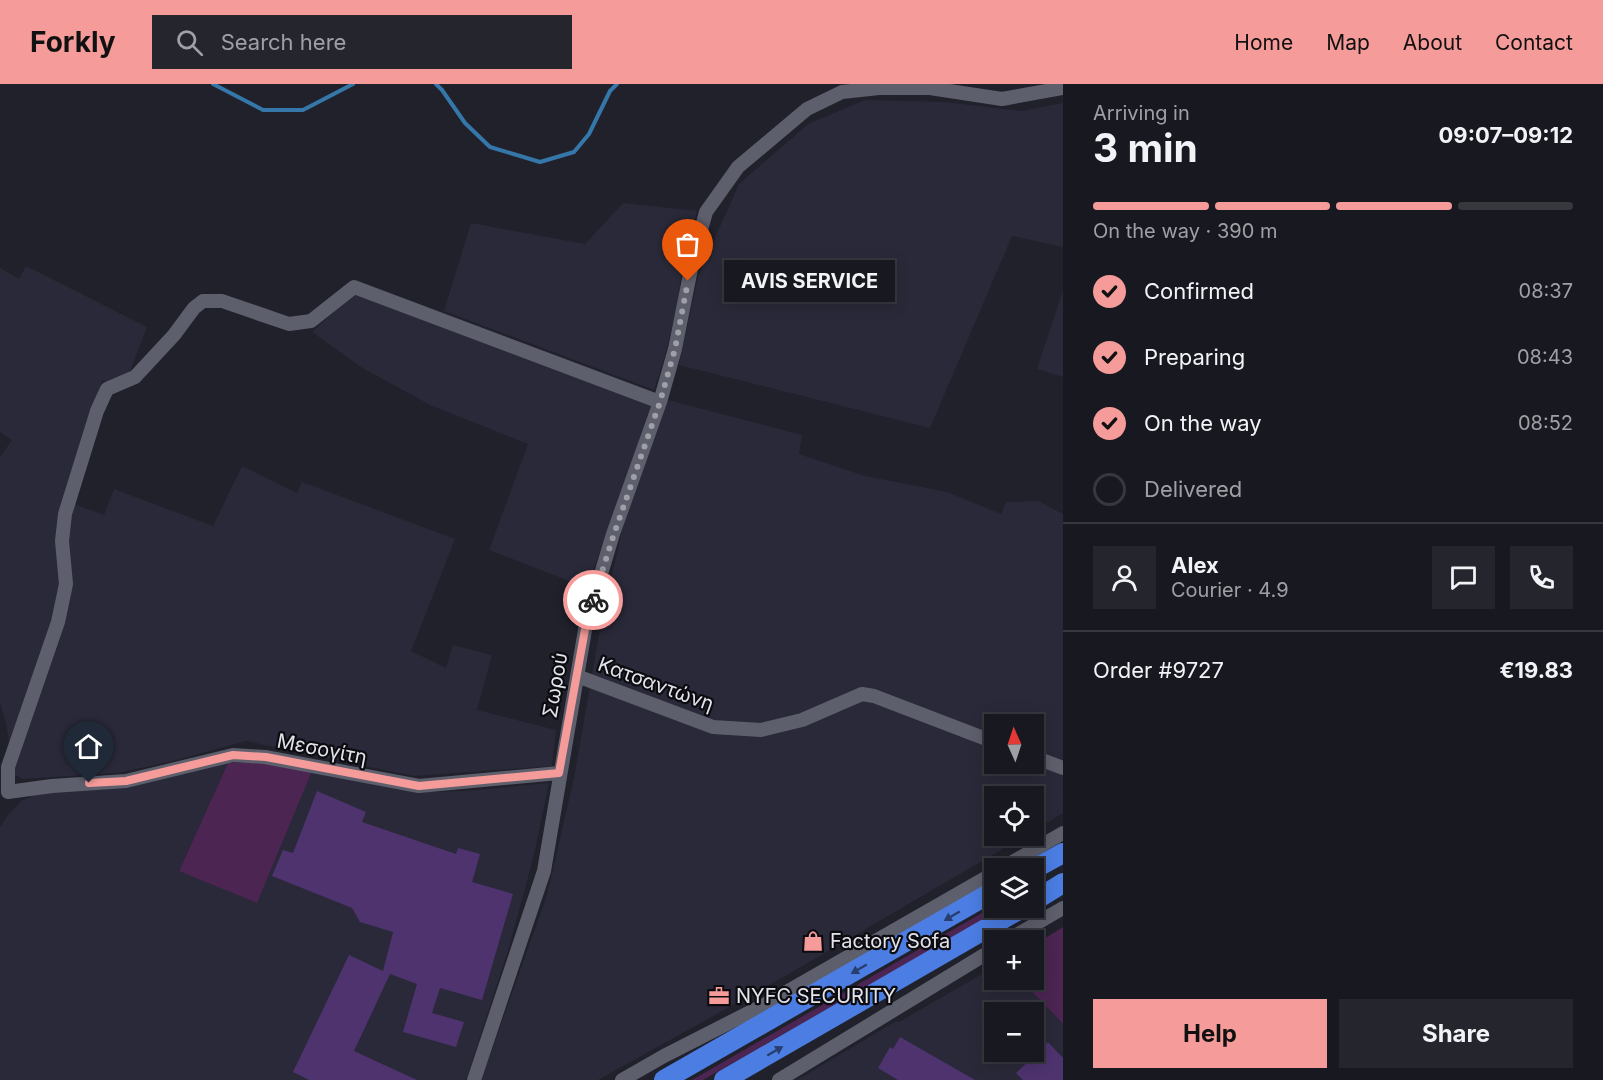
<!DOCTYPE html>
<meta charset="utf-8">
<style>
body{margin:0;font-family:Inter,sans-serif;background:#25262d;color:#f1f3f6;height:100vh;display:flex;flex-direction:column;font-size:22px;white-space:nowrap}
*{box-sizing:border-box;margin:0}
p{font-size:20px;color:#9fa0a5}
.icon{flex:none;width:33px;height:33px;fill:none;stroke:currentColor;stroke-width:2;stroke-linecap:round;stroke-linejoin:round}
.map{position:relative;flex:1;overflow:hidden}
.panel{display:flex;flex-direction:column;background:#181920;width:540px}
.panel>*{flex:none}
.needle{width:39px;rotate:357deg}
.buttons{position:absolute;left:984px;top:630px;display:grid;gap:12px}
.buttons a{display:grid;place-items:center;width:60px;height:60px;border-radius:0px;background:#181920;box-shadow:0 3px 15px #0003,0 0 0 2px #36383e;font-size:30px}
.pin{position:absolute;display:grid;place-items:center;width:51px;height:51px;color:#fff;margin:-62px -26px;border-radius:50% 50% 50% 0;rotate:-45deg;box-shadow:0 0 6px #0007}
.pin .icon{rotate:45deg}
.courier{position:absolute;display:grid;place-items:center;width:60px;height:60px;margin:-30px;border:4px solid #f59b99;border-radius:50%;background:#fff;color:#222;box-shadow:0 2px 8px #0007}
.bubble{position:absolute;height:42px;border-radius:0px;background:#181920;box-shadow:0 3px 15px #0003,0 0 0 2px #36383e;font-size:20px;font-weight:700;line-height:42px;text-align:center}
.overview em{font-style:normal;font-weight:700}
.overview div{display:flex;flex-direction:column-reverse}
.overview{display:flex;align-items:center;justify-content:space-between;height:102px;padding:0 30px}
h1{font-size:39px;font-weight:700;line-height:45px}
.bar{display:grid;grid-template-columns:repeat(4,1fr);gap:9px 6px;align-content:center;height:72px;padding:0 30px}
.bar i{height:8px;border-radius:4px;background:#36383e}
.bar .selected{background:#f59b99}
.bar p{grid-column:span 4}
.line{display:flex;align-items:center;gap:15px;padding:0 30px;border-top:2px solid #36383e}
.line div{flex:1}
.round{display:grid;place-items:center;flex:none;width:63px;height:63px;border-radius:0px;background:#25262d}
ol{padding:0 30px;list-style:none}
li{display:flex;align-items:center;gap:18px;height:66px}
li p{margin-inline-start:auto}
li .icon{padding:6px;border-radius:50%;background:#f59b99;color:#111;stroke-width:4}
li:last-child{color:#9fa0a5}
li i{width:33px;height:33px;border:3px solid #36383e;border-radius:50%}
.cta{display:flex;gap:12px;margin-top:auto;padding:12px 30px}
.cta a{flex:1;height:69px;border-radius:0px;background:#f59b99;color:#111;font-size:24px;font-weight:700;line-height:69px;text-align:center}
.cta a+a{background:#25262d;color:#f1f3f6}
header{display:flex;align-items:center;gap:36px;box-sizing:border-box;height:84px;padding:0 30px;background:#f59b99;color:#111}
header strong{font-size:28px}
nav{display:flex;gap:33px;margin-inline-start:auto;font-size:21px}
.search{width:420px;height:54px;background:#25262d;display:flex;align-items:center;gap:15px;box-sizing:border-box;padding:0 21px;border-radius:0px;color:#9fa0a5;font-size:22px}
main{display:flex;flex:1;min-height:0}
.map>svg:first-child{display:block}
.built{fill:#292939;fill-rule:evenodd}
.green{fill:#4c2552}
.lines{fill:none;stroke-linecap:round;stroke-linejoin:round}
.stream{stroke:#3477a8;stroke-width:4}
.building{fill:#4e336f}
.minor{stroke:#5e5f6c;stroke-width:14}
.highway{stroke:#4b7de2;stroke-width:20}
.oneway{fill:#283e6e}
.done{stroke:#9f9fa8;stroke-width:6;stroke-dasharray:0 10.8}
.route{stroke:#f59b99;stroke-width:8}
.labels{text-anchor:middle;stroke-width:4.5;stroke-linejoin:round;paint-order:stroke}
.street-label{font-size:20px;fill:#e3e3eb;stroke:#0b0b10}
.poi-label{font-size:20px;fill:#e3e3eb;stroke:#0b0b10;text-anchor:start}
</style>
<header>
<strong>Forkly</strong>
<div class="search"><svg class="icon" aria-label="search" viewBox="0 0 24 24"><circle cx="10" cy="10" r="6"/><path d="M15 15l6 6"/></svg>Search here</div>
<nav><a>Home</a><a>Map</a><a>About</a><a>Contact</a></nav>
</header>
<main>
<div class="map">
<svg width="1063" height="996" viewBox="0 0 1063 996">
<rect width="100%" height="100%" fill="#20212b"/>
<path class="built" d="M865,16L945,18L1021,27L1063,19V163L1012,152L930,344L679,281L698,192L739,100L808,40Z
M623,119L697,127L684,172L677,222L666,268L654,306L444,227L471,139L585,160Z
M26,182L147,243L124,303L102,296L66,417L104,431L114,405L213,442L242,382L297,409L302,398L455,455L411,567L446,584L453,561L492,571L477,626L556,646L552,682L413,692L246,657L169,678L117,689L22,695L14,690L6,638L0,619V373L12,356L0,348V184L19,195Z
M1063,206V293L1037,285Z
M355,208L652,321L587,504L489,466L528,360L430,321L361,283L312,248Z
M668,316L802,351L799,370L865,392L947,408L1001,430L1006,418L1038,417L1063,430V729L1034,747V712H994V752H1025L787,891L598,996H481L547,811L574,694L602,534L625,434ZM994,640H1034V680H994Z
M228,679L179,787L312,687L428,708L467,707L549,699L533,775L508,867L466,996H0V743L8,731L21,717L40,709Z
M994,883V896H1021L1063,940V996H797L896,937L899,938ZM994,928H1034V968H994Z"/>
<path class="green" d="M258,678L312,687L257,819L179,787L228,679Z
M994,822L1004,824L703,996H692Z
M1063,843V940L1021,896H1034V861Z"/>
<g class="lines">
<path class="stream" d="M213,0L263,26H303L353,0
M436,0L442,6L465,39L490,63L540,78L574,68L589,50L610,7L617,0"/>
</g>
<path class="building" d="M317,707L366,728L362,738L456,770L458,764L480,770L472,798L513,810L482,916L440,904L432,929L464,938L456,963L403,948L417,900L390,890L354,967L417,996H309L293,988L349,871L383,887L393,848L360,838L352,824L272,792L283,766L293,769Z
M900,953L975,996H898L878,984L890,963L893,965Z
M1048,958L1063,974V996H1023L1016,989Z"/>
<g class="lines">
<path class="minor" d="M577,592L713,643L761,646L802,636L862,610L874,612L994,658
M1034,673L1063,684
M8,708V683L58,538L66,500L62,457L65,430L97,327L107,305L135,293L174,251L194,224L203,217H222L289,240L311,237L354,203L660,318
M8,708L52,702L126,697L233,671L265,673L419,702L559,689
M1002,784L1063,749
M1008,856L1063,824
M474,996L544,787L586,540L613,450L660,318L675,265L693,175L706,128L738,83L807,25L842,8L879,4H930L1002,15L1063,4
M622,996L664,972L764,921L994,789
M779,996L994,865"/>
<path class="highway" d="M1034,785L1063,769
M1034,817L1063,799
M664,996L994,807
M724,996L1022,824"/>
</g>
<defs><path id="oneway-solid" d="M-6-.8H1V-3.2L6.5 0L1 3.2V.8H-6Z" transform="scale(1.5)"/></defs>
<g class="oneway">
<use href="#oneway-solid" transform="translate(952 832) rotate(150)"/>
<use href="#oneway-solid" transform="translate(859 885) rotate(150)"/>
<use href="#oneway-solid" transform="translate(775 967) rotate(-30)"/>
</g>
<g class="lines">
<path class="done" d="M593,516L614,450L660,318L675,265L688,197"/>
<path class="route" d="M89,699L126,697L233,671L266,673L419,702L559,689L586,540L593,516"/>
</g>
<defs>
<g id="shop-bare" transform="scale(1.62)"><path d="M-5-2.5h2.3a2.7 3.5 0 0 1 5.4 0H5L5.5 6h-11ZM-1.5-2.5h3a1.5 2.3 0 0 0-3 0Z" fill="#f59b99" stroke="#0b0b10" stroke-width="2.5" paint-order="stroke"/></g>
<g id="office-bare" transform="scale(1.62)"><path d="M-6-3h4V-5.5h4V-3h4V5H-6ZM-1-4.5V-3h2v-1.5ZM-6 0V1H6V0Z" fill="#f59b99" stroke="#0b0b10" stroke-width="2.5" paint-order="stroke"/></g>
</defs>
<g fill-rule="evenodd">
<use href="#shop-bare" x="813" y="857"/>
<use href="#office-bare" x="719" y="912"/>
</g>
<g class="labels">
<g class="street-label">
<text transform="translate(656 600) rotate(20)" y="7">Κατσαντώνη</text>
<text transform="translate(555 601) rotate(-80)" y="7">Σωρού</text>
<text transform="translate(322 665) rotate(11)" y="7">Μεσογίτη</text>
</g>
<g class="poi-label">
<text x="830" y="864">Factory Sofa</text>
<text x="736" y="919">NYFC SECURITY</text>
</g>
</g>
</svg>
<div class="buttons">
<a><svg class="needle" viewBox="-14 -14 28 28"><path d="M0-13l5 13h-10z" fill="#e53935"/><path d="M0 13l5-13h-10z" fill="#9fa0a5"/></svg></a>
<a><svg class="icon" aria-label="locate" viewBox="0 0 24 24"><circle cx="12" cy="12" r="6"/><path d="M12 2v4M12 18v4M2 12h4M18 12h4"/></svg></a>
<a><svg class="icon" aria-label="layers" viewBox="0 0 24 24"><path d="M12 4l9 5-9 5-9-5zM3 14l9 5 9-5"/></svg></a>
<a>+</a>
<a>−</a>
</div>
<div class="pin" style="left:688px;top:197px;background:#ea580c"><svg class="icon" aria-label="bag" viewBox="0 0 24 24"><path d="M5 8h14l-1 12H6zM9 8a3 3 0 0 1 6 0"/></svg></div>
<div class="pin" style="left:89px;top:699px;background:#1f2937"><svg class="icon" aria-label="home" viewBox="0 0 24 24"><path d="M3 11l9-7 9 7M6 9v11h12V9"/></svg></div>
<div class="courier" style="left:593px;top:516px"><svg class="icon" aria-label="bike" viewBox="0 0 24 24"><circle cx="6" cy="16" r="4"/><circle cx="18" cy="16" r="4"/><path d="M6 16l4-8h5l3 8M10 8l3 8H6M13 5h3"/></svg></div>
<div class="bubble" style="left:724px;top:176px;width:171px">AVIS SERVICE</div>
</div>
<section class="panel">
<div class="overview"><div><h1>3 min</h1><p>Arriving in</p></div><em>09:07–09:12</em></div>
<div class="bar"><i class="selected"></i><i class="selected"></i><i class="selected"></i><i></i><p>On the way · 390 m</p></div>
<ol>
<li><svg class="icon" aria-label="check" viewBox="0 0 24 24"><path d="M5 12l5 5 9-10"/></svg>Confirmed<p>08:37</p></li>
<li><svg class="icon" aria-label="check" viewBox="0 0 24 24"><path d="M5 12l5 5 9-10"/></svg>Preparing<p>08:43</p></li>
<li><svg class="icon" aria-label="check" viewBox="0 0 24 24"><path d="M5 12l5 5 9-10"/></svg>On the way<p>08:52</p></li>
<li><i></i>Delivered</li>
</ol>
<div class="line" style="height:108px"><a class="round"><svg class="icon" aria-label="person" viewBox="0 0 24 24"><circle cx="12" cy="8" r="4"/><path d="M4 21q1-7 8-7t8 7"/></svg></a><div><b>Alex</b><p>Courier · 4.9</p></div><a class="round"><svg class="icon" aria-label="chat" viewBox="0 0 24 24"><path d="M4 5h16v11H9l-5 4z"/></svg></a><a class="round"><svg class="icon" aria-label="phone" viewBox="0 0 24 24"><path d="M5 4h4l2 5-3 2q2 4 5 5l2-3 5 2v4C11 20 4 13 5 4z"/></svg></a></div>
<div class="line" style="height:78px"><div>Order #9727</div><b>€19.83</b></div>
<div class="cta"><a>Help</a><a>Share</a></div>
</section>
</main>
